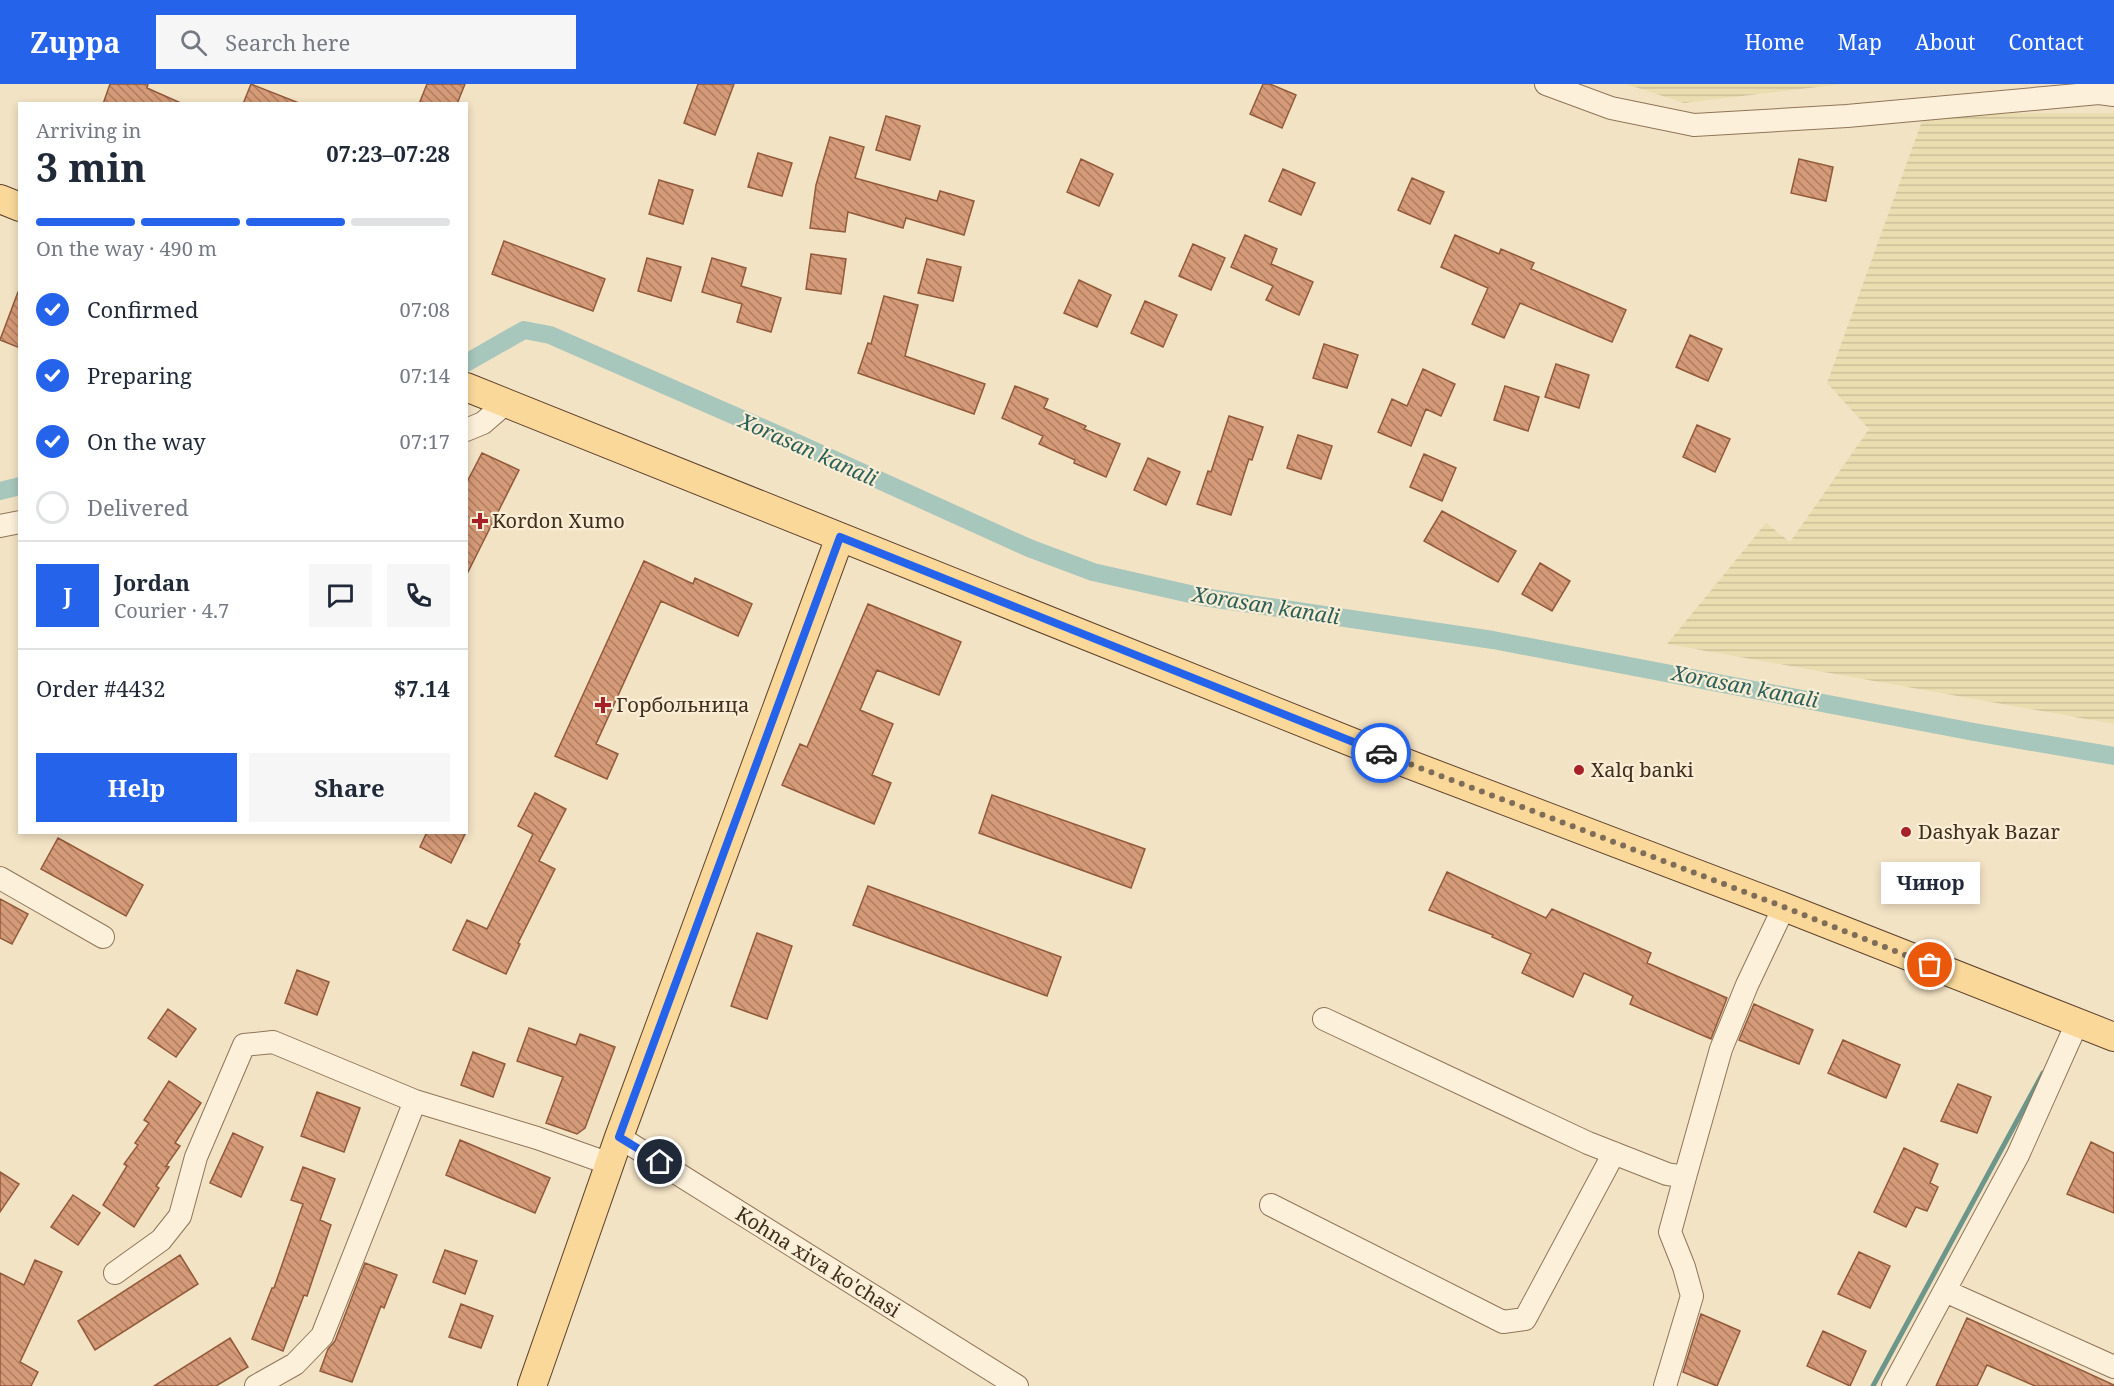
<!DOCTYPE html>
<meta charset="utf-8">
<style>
body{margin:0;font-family:"Noto Serif",serif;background:#f6f6f7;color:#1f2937;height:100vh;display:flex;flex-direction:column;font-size:22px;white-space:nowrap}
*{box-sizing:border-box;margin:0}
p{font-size:20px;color:#747a83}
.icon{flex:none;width:33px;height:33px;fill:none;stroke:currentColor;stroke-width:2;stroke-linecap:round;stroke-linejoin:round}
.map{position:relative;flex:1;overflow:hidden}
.sheet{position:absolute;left:18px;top:18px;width:450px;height:732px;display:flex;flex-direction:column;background:#fff;border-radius:0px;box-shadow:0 3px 9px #0003}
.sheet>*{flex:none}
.pin{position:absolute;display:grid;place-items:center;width:51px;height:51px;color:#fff;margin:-26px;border:3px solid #fff;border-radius:50%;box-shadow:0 2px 6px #0007}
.courier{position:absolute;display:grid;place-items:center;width:60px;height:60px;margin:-30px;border:4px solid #2563eb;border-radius:50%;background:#fff;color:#222;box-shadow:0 2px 8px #0007}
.bubble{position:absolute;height:42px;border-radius:0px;background:#fff;box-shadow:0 3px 9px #0003;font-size:20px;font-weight:700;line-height:42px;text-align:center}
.headline em{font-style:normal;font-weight:700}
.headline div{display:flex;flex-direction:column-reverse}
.headline{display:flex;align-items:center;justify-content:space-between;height:102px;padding:0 18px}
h1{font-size:39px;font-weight:700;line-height:45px}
.bar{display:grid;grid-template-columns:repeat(4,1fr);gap:9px 6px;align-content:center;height:72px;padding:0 18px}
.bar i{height:8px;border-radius:4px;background:#e0e1e3}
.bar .active{background:#2563eb}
.bar p{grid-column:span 4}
.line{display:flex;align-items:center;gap:15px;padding:0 18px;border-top:2px solid #e0e1e3}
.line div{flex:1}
.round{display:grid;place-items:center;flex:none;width:63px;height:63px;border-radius:0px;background:#f6f6f7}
ol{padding:0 18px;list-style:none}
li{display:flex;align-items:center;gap:18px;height:66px}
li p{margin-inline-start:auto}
li .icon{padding:6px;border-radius:50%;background:#2563eb;color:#fff;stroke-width:4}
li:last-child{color:#747a83}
li i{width:33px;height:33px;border:3px solid #e0e1e3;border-radius:50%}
.primary-button{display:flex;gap:12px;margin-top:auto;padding:12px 18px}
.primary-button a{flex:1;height:69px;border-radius:0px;background:#2563eb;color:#fff;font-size:24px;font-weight:700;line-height:69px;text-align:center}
.primary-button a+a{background:#f6f6f7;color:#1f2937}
header{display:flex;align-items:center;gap:36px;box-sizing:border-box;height:84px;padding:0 30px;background:#2563eb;color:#fff}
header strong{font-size:28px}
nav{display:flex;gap:33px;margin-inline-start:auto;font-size:21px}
.search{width:420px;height:54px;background:#f6f6f7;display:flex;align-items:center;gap:15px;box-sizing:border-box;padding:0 21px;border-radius:0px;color:#747a83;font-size:22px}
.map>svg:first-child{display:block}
.farmland{fill:url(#farmland-rules)}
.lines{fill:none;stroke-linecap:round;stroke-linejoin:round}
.stream{stroke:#6c968a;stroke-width:5}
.canal{stroke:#a7c6bc;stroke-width:18}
.building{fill:url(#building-back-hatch);stroke:#925a3b;stroke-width:1.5}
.minor-casing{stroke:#907458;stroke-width:24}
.major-casing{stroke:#5e422d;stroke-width:30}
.minor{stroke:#fcf0da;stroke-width:22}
.major{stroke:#f9d89a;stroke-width:28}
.done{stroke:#7e6d58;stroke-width:6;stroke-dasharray:0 10.8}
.route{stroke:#2563eb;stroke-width:8}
.poi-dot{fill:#a62228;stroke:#f9eed5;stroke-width:2}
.labels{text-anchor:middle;stroke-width:4.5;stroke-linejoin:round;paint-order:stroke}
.poi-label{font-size:20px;fill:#3f2d1e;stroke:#f9eed5;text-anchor:start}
.street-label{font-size:20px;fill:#3f2d1e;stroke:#f9eed5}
.water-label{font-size:21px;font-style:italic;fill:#2c605b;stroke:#f9eed5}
</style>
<header>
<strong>Zuppa</strong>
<div class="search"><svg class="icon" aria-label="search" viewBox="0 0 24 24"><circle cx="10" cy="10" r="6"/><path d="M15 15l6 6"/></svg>Search here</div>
<nav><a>Home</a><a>Map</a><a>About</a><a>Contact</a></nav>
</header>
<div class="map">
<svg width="2114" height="1302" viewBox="0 0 2114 1302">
<defs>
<pattern id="farmland-rules" width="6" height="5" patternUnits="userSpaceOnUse" patternTransform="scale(1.5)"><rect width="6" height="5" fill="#eadeb1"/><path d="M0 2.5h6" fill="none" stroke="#cabf98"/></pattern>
<pattern id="building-back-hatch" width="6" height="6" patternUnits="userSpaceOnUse" patternTransform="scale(1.5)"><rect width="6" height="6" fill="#d59a77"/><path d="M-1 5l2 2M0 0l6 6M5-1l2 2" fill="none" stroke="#ae7e61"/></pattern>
</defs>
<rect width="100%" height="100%" fill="#f3e3c5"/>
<path class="farmland" d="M1626,0H1842L1684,19Z
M1965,29H2114V640L1667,560L1766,439L1790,458L1869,345L1827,299L1922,37Z"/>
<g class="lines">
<path class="stream" d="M1873,1302L2043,989"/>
<path class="canal" d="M466,279L524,246L550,251L797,359L1029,464L1093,488L1203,513L1493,556L1974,648L2114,672
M0,407L20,402"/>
</g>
<path class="building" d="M110,0H148L147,4L183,20H103Z
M251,0L299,19V20H243Z
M427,0H465L457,20H419Z
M698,0H734L715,51L684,39Z
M1263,0H1270L1296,11L1282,44L1250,30Z
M886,32L920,42L910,76L876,66Z
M830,53L864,63L855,94L937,117L940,107L974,117L964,151L906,134L903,144L848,128L845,148L810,144L816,101Z
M758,69L792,79L782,112L748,103Z
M1081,75L1113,90L1099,122L1067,108Z
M1799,75L1833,83L1826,117L1791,109Z
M1283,85L1315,99L1301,131L1269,117Z
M1412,94L1444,108L1430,140L1398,126Z
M659,96L693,106L683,140L649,130Z
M1245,151L1277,165L1271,180L1313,198L1299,231L1266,216L1273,202L1231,183Z
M1455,151L1499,170L1501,165L1534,179L1531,185L1626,226L1612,258L1520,219L1504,254L1472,240L1488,204L1441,183Z
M504,157L605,195L593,227L492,190Z
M1193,160L1225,174L1211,206L1179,192Z
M811,170L846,175L841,210L806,205Z
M647,174L681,183L671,217L638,207Z
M712,174L746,184L741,202L781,214L771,248L737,238L742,220L702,208Z
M927,175L961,183L953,217L918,209Z
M1079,196L1111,211L1097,243L1064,229Z
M18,208H20V264L0,256Z
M884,212L918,221L905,272L985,300L974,330L858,289L868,259L871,260Z
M1145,217L1177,231L1163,263L1131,249Z
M1690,251L1722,265L1708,297L1676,283Z
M1324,260L1358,271L1347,304L1313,294Z
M1556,280L1589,291L1579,324L1545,313Z
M1423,285L1455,300L1441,332L1426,325L1411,362L1378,348L1392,315L1407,322Z
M1015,302L1048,315L1044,324L1086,342L1084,345L1120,360L1106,393L1074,379L1075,376L1039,360L1043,352L1002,334Z
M1505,302L1539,313L1528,347L1494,336Z
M1229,332L1263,343L1252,376L1249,375L1231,431L1197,420L1208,387L1211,388Z
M1697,341L1730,355L1715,388L1683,373Z
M1298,351L1332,362L1321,395L1287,384Z
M482,369L519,386L466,492V400Z
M1424,370L1456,384L1442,417L1410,403Z
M1148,374L1180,388L1166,421L1134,406Z
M1442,427L1516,467L1498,498L1424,457Z
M644,477L693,500L695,494L752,520L738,552L661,517L596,660L618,670L607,695L555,672Z
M1540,479L1570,497L1552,527L1522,510Z
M868,520L961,558L939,611L877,586L860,626L893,640L872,691L891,699L874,740L782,701L800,660L807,663Z
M535,709L566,725L539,777L555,785L518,859L520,860L506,890L453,866L467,836L487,845L533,750L518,742Z
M992,711L1145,765L1131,804L979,749Z
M427,748H466L451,779L420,763Z
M58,754L143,801L126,832L41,785Z
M1447,788L1546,834L1552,825L1651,869L1647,879L1727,914L1711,955L1630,920L1633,912L1584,889L1573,913L1522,889L1531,870L1492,853L1493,851L1429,826Z
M868,802L1061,873L1047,912L853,841Z
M0,815L28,830L12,860L0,854Z
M757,849L792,862L767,935L731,922Z
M297,886L329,898L317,931L285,919Z
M1754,920L1813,946L1799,980L1739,956Z
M168,925L196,945L176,973L148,954Z
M529,944L576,961L580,950L615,963L585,1044L577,1050L546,1039L563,993L517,977Z
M1843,956L1900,981L1886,1014L1828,989Z
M473,968L505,980L493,1013L461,1001Z
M169,997L201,1019L175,1059L180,1062L166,1082L169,1083L156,1102L159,1104L134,1143L103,1121L127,1082L124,1080L138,1061L135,1059L149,1039L144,1036Z
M1958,1000L1991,1013L1977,1049L1941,1037Z
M317,1008L360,1024L344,1068L301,1052Z
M233,1049L263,1063L241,1113L210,1099Z
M460,1056L550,1094L535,1129L446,1091Z
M2091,1058L2114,1069V1129L2067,1110Z
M1904,1064L1938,1080L1930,1099L1938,1103L1927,1127L1916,1123L1906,1143L1874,1128Z
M303,1083L335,1095L320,1136L331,1141L307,1212L304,1211L283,1267L252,1255L272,1204H274L303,1120L291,1116Z
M0,1088L19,1100L0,1128Z
M73,1111L100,1129L78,1161L51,1143Z
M445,1166L477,1177L465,1210L433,1198Z
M1859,1168L1890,1182L1870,1224L1838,1210Z
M180,1171L198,1200L95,1266L78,1237Z
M35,1176L62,1188L20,1278L38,1288L31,1302H0V1189L24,1201Z
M365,1179L397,1191L384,1224L381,1222L352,1298L320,1287L328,1265L335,1257Z
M461,1220L493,1232L481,1264L449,1253Z
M1701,1230L1740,1247L1717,1302L1683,1288Z
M1967,1234L2114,1301V1302H2035L1987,1281L1977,1302H1936Z
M1823,1247L1866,1267L1850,1302L1807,1282Z
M230,1254L248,1283L216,1302H154Z"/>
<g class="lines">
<g class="minor-casing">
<path id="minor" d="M1546,0L1611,24L1694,41L1847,32L2099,9L2114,11
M466,346L483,339L506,319
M0,442L20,438
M0,794L103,853
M1324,935L1588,1059L1667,1090L1685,1093L1721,965L1747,901L1784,823
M619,1053L1017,1302
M1271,1121L1503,1238L1525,1235L1614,1069
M115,1189L161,1156L180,1132L196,1073L244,961L273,958L415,1017L537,1054L610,1080
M1945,1207L2114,1283
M256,1302L295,1280L322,1252L415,1017
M1665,1302L1692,1212L1684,1183L1670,1148L1685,1093
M1893,1302L2018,1071L2077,939"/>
</g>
<g class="major-casing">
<path id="major" d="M0,115L20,123
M466,303L1369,665L1784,823L2114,953
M532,1302L619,1053L840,453"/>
</g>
<use href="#minor" class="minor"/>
<use href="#major" class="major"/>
</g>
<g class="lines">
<path class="done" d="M1381,669L1784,823L1930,881"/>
<path class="route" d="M660,1078L619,1053L840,453L1381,669"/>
</g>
<g class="poi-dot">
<path d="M477 428h6v6h6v6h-6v6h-6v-6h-6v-6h6z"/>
<path d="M600 612h6v6h6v6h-6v6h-6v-6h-6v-6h6z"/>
<circle cx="1579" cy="686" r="6"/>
<circle cx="1906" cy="748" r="6"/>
</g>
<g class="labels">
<g class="poi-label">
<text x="492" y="444">Kordon Xumo</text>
<text x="616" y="628">Горбольница</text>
<text x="1591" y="693">Xalq banki</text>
<text x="1918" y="755">Dashyak Bazar</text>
</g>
<g class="street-label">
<text transform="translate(818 1178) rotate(32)" y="7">Kohna xiva ko'chasi</text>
</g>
<g class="water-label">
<text transform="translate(808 366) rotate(24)" y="7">Xorasan kanali</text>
<text transform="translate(1266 522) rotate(9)" y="7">Xorasan kanali</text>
<text transform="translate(1745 603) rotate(11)" y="7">Xorasan kanali</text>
</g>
</g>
</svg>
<div class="pin" style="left:1930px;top:881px;background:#ea580c"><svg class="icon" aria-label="bag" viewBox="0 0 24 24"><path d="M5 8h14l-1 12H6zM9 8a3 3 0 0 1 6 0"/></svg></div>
<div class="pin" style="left:660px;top:1078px;background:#1f2937"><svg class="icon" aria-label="home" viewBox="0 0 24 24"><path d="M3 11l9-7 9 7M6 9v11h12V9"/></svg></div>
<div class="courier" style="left:1381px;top:669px"><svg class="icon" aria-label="car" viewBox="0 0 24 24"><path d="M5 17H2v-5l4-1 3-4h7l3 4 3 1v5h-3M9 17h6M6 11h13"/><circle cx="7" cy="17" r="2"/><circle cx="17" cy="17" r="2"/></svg></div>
<div class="bubble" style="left:1881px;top:778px;width:99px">Чинор</div>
<section class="sheet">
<div class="headline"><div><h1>3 min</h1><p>Arriving in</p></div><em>07:23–07:28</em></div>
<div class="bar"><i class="active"></i><i class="active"></i><i class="active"></i><i></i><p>On the way · 490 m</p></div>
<ol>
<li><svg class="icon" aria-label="check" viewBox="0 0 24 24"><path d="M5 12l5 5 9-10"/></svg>Confirmed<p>07:08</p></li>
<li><svg class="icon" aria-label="check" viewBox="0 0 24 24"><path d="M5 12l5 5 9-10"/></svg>Preparing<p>07:14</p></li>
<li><svg class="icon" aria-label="check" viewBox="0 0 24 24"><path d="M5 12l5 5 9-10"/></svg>On the way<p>07:17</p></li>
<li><i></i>Delivered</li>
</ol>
<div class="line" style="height:108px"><b class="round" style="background:#2563eb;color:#fff">J</b><div><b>Jordan</b><p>Courier · 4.7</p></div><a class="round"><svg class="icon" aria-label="chat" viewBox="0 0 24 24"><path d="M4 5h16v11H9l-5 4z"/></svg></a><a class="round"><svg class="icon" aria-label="phone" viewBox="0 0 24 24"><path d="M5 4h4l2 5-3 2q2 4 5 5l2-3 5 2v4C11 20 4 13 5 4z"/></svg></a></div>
<div class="line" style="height:78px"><div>Order #4432</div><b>$7.14</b></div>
<div class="primary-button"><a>Help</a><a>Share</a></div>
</section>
</div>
